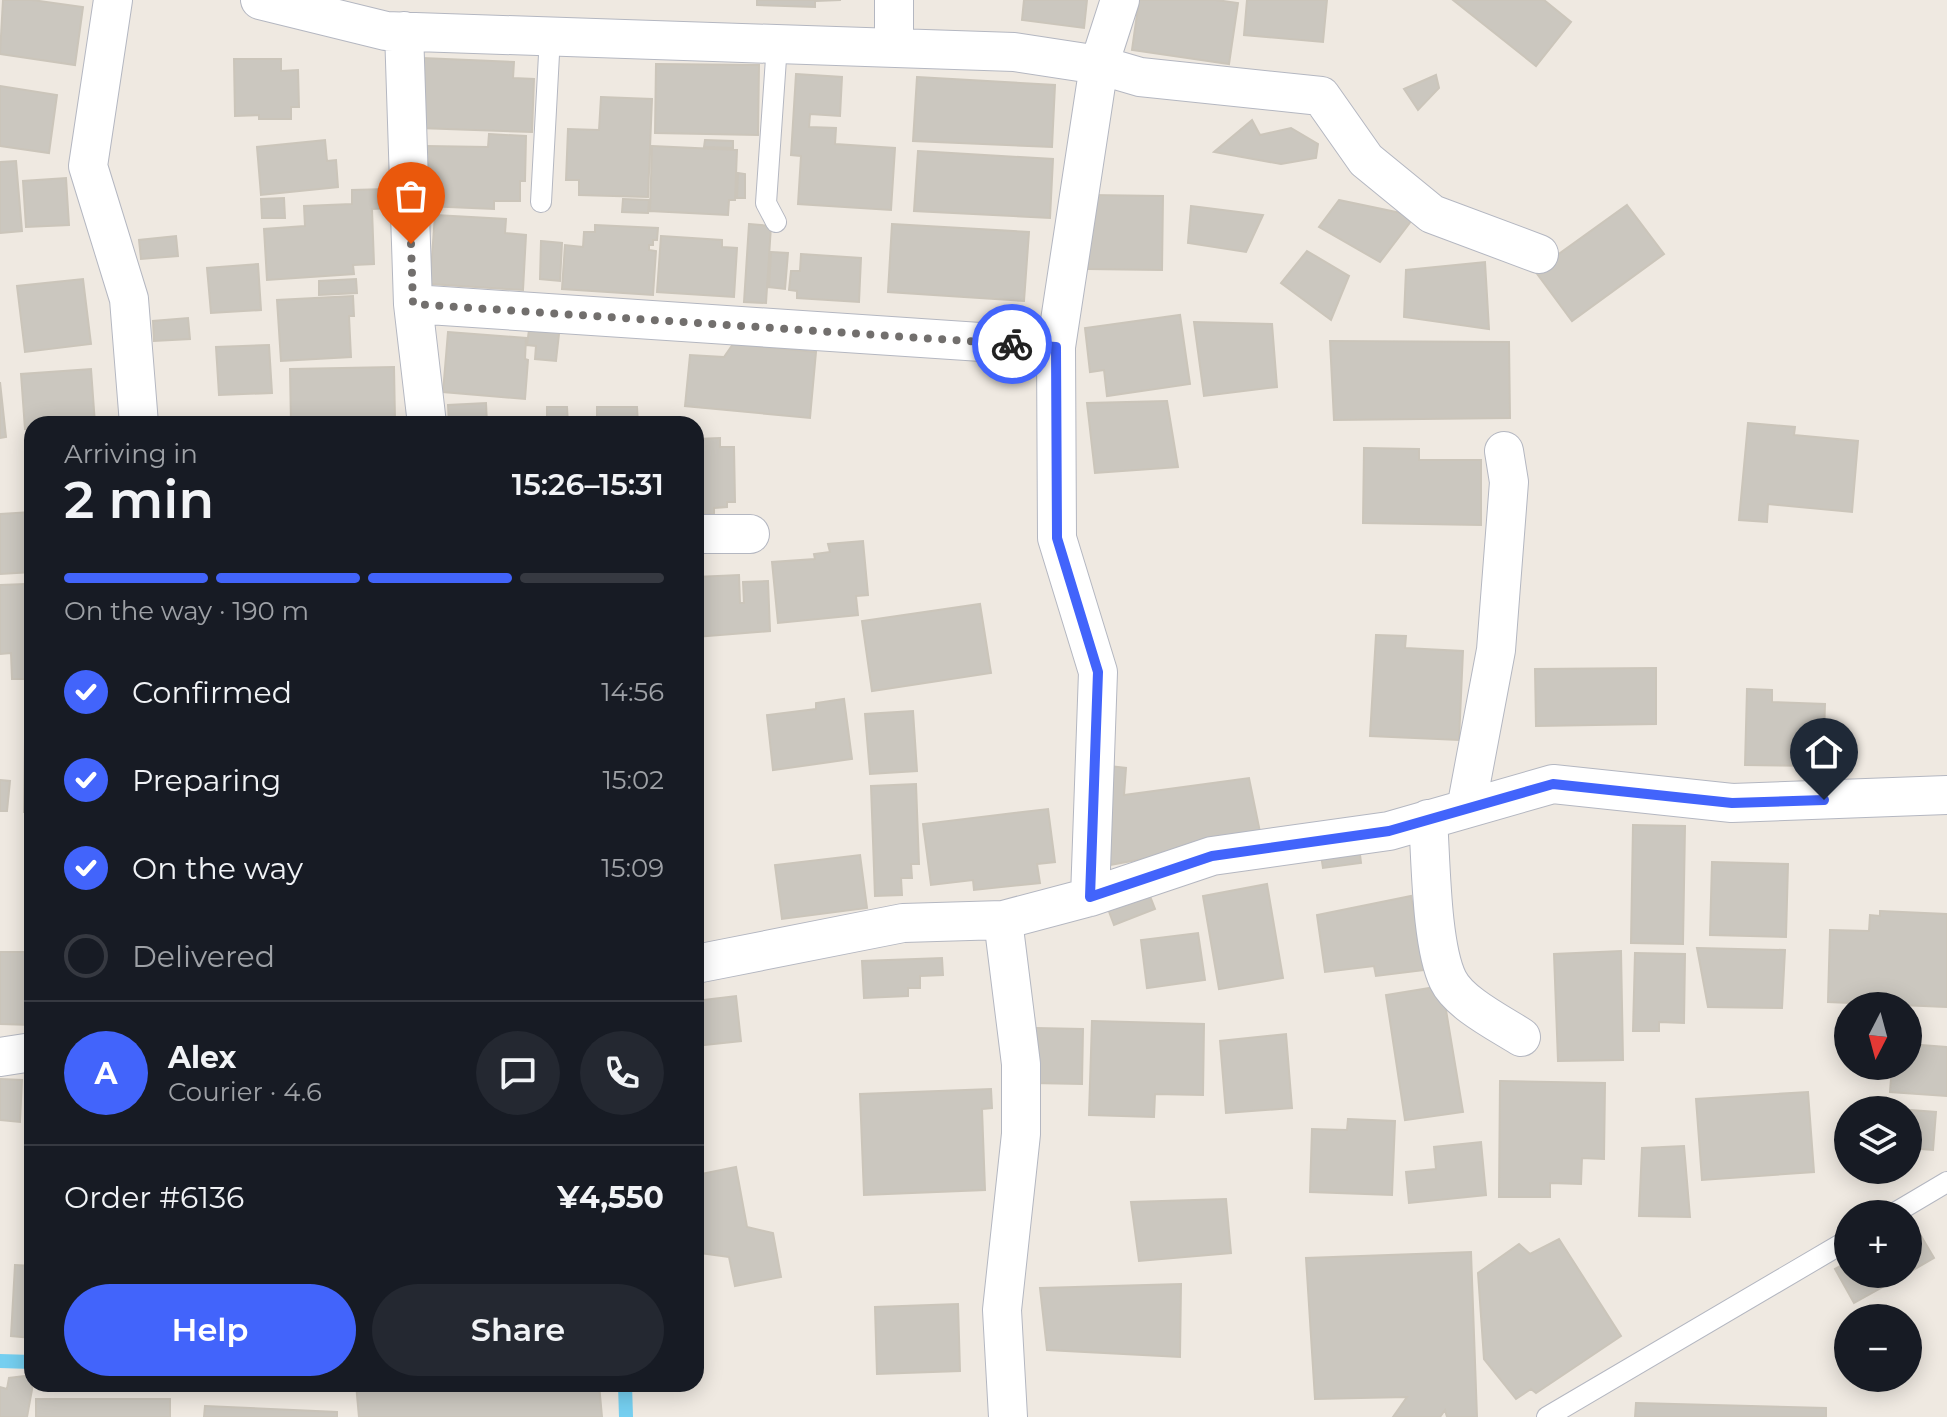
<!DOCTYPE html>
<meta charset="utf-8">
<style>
body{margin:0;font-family:Montserrat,sans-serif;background:#242831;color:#f1f3f6;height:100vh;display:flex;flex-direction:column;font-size:30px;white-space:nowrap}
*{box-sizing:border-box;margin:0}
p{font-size:26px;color:#9ea1a6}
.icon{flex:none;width:44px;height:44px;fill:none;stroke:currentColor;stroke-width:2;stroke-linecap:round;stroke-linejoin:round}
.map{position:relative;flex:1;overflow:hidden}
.sheet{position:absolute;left:24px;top:416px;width:680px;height:976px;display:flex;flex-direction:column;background:#171b24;border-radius:24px;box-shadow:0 4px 20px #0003}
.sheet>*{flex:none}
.needle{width:52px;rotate:186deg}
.buttons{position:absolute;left:1834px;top:992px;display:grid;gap:16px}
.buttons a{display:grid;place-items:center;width:88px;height:88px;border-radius:50%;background:#171b24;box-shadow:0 4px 20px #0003;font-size:40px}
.pin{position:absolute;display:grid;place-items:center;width:68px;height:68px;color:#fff;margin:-82px -34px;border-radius:50% 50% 50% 0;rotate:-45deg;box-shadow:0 0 8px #0007}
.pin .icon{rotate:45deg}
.courier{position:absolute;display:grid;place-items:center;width:80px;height:80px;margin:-40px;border:6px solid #4264fb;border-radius:50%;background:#fff;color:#222;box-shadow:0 2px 10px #0007}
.head em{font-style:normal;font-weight:600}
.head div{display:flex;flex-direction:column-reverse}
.head{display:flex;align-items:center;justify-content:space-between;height:136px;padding:0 40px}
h1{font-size:52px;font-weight:600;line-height:60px}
.bar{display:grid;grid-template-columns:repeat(4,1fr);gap:12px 8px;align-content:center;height:96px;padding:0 40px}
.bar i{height:10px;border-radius:6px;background:#363941}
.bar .selected{background:#4264fb}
.bar p{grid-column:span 4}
.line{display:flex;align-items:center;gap:20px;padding:0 40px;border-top:2px solid #363941}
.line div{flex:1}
.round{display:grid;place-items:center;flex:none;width:84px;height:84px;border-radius:42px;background:#242831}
ol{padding:0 40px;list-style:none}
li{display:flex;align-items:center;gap:24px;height:88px}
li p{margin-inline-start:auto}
li .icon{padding:8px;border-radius:50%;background:#4264fb;color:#fff;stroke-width:4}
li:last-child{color:#9ea1a6}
li i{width:44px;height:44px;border:4px solid #363941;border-radius:50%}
.button{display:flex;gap:16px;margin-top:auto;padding:16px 40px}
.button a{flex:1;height:92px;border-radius:48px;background:#4264fb;color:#fff;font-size:32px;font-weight:600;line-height:92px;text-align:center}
.button a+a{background:#242831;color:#f1f3f6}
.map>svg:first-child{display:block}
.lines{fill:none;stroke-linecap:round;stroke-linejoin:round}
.stream{stroke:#75cff0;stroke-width:14}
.building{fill:#cbc7bf;stroke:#cbc5ba;stroke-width:2}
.service-casing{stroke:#b4b7c1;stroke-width:22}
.minor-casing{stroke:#b4b7c1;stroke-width:40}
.service{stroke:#fff;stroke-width:20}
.minor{stroke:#fff;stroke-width:38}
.done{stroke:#726f6d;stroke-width:8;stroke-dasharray:0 14.4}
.route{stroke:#4264fb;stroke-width:10}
</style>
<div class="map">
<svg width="1947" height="1417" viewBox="0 0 1947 1417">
<rect width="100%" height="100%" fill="#efe9e1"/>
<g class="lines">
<path class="stream" d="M0,1361L32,1362
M625,1384L626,1417"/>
</g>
<path class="building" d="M3,0H32L83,7L75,65L0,54Z
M757,0H841L815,1V7L757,5Z
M1024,0H1087L1084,28L1022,20Z
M1139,0H1216L1238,3L1229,64L1132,50Z
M1247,0H1327L1323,42L1244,35Z
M1453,0H1544L1571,22L1536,66Z
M422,58L514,62L513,78L534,79L532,132L419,128Z
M234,59H281V71L298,70L299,107H291V119H259V115L235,116Z
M656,64L759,65L758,135L655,133Z
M796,74L842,77L840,116L810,114L809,127L836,128L835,144L895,148L891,210L798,204L801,156L791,155Z
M1436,75L1439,88L1418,110L1404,89Z
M917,77L1055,85L1052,147L913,141Z
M0,86L57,95L49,153L0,146Z
M601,97L652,99L648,197L579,195V180H566L568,129L599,130Z
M1252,120L1260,135L1291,128L1318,144L1316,158L1281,164L1214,152Z
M489,134L526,136L525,181H520V201H494V209L426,206L427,146L488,147Z
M325,140L327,161L336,160L338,187L261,195L257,147Z
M705,140L733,141V148L704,147Z
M652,146L737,150L735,200H729L728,215L650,211Z
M918,151L1053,159L1050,218L914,211Z
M16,161L22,231L0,233V162Z
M738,173L745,174V198H737Z
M66,178L69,225L26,227L23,181Z
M387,189L388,208L372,209L374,264L353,265L354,274L267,280L264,229L305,226L304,206L352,204V190Z
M1089,195L1163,196L1162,270L1088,269Z
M284,198L285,218H262L261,199Z
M623,199L649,200L648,213L622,212Z
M1339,200L1415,216L1380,262L1319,227Z
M1627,205L1664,254L1572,321L1535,271Z
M1191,206L1263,215L1246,252L1188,243Z
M435,215L506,219L505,233L526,235L523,290L430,284Z
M749,224L771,226L766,303L744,302Z
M892,224L1029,232L1024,301L888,292Z
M595,225L658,228L657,240H653V245H649V250L656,251L653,295L562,289L565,245L583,247L584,232H595Z
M176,236L178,256L141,259L139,240Z
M661,236L722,240V247L737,248L734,297L657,292Z
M541,241L562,243L560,281L540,279Z
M1307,251L1349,276L1331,320L1281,283Z
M771,252L788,253L785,289L769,287Z
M801,254L861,258L859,302L797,298V291L789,290L791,271H800Z
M1485,262L1489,329L1404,317L1406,270Z
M258,264L261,310L211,313L207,268Z
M83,279L91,344L25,352L17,286Z
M356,279L357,293L319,295V281Z
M353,296L354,316H349L351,357L281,361L277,300Z
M1180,315L1190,384L1107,396L1104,370L1090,372L1085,328Z
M188,318L190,339L154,341L153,321Z
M530,322L560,325L556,361L535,359L536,346L527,345Z
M1194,322L1272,324L1277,387L1204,396Z
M448,332L526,338L525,359L528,360L525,399L443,392Z
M1330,341L1509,342L1510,418L1334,420Z
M733,344L816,352L810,418L685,406L690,355L724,357Z
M269,345L272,393L219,395L216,347Z
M394,367L395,421H384L385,424H291L290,369Z
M91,369L95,424H32V428L25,429L21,374Z
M0,382L6,437L0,438Z
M1167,401L1178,467L1095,473L1087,403Z
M486,403L487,424H449L448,405Z
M547,407H567L568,424H547Z
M597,407H637L638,424H597Z
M1748,423L1795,427L1794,435L1858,441L1852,512L1768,504L1767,522L1739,520Z
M720,438V447H734L735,502H727V507L714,508V514L696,515V439Z
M1364,448L1419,449V460H1481V525L1363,523Z
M31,512L32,572L0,574V514Z
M863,541L868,595L856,596L858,615L778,623L772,562L815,559L814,554L830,552L828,544Z
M739,575L740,603H744L743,582L768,581L770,631L696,637V577Z
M25,584L27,646H32V679H12L11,653L0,654V585Z
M980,604L991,673L872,691L862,621Z
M1376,635L1406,636L1405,648L1463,651L1459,740L1370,736Z
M1656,668V724L1536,726L1535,669Z
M1747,689L1772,690V702L1825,704L1823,766L1745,765Z
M844,699L852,759L773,770L767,715L816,709V703Z
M913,711L917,771L870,774L865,714Z
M25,738H32V812H24Z
M1100,765L1126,768L1124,795L1249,778L1261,837L1110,865Z
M0,780L10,781L7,811H0Z
M916,784L919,864H911L912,878H901L902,895L875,896L871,786Z
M1048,809L1055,862L1037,864L1040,883L974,890L973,880L931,885L923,824Z
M1633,825L1685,826L1683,944L1631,943Z
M1358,838L1361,863L1323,868L1319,842Z
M860,855L867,908L782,919L775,865Z
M1712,862L1788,864L1786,937L1710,935Z
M1267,884L1283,978L1219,989L1203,896Z
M1148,891L1155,909L1114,925L1107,906Z
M1411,896L1425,970L1376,976L1374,966L1325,972L1317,915Z
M1880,911L1947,914V1007L1828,1002L1830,930L1869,931L1870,915L1880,916Z
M1198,933L1205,980L1147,988L1141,940Z
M1697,948L1785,950L1782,1008L1708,1007Z
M1621,951L1623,1060L1558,1061L1554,954Z
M0,952H32V1025L0,1024Z
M1635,953L1685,954L1684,1023L1659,1022V1031H1633Z
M942,958L943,975L920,976V988H908V996L864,998L862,961Z
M1442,986L1463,1112L1405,1120L1386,995Z
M736,996L741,1041L696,1046V1001Z
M1092,1021L1204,1024L1203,1095L1155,1094L1154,1117L1089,1115Z
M1035,1028L1083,1029L1082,1084L1033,1083Z
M1286,1034L1292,1108L1226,1113L1220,1041Z
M1908,1044L1947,1047V1096L1890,1092L1892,1066H1908Z
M0,1079L22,1080L20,1122L0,1120Z
M1500,1081L1605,1083L1604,1159L1582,1158L1581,1184L1550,1183V1197H1499Z
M991,1089L992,1108L982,1109L985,1190L864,1195L860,1094Z
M1808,1092L1814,1172L1702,1180L1696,1099Z
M32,1094V1152H29L26,1095Z
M1857,1106L1936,1112L1933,1150L1908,1148V1110H1857Z
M1348,1119L1395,1121L1392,1195L1310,1192L1312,1129L1347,1130Z
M1481,1142L1486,1195L1409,1203L1406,1172L1436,1169L1434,1147Z
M1684,1146L1690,1217L1639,1216L1642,1148Z
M736,1167L747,1227L773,1233L781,1277L735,1286L729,1257L700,1253L696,1271V1175Z
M1226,1199L1231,1253L1139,1261L1131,1202Z
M1914,1224L1934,1258L1908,1273V1228Z
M1559,1239L1621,1336L1536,1393L1531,1389L1516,1399L1484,1359L1478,1273L1519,1244L1530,1254Z
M1471,1252L1477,1417H1447L1445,1410L1440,1417H1393L1407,1397L1315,1399L1306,1258Z
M1848,1262V1274H1906L1854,1303L1835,1269Z
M15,1265L32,1266V1338L11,1336Z
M1181,1284L1180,1357L1047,1350L1040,1288Z
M958,1304L960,1371L877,1374L875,1307Z
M32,1375L33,1384L27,1417H0V1387L7,1389L9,1378Z
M356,1384H599L602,1417H359Z
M36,1399H170V1417H36Z
M1636,1403L1826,1408V1417H1635Z
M205,1406L337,1412V1417H204Z"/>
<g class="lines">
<g class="service-casing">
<path id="service" d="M541,202L550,36
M776,222L766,203L777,44
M1893,1214L1947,1182
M1547,1417L1848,1240"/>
</g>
<g class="minor-casing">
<path id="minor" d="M113,0L88,166L129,299L139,424
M260,0L386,31L1014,52L1099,65L1140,77L1321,96L1366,160L1432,214L1539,254
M894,0V48
M404,31L413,304L427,424
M413,304L1056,347
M696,534H750
M1466,809L1496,650L1509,482L1504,451
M1428,819C1431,861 1431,945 1448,980C1459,1003 1499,1023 1521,1037
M1090,897L1098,672L1057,538L1056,347L1099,65L1120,0
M1003,920L1021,1064V1134L1002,1310L1008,1417
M696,964L903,923L1003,920L1090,897L1212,856L1389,831L1553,784L1732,803L1947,795
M0,1057L32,1052"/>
</g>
<use href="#service" class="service"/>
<use href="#minor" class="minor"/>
</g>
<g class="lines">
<path class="done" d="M411,244L413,304L1012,344"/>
<path class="route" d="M1012,344L1056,347L1057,538L1098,672L1090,897L1212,856L1389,831L1553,784L1732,803L1824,800"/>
</g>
</svg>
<div class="buttons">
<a><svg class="needle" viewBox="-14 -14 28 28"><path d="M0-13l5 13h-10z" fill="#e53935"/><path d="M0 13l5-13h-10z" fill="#9ea1a6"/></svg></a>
<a><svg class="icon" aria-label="layers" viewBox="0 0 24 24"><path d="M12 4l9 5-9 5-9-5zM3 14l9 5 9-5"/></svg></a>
<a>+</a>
<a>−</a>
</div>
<div class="pin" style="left:411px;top:244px;background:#ea580c"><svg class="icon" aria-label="bag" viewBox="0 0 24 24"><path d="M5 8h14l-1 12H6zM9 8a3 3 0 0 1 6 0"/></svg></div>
<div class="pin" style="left:1824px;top:800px;background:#1f2937"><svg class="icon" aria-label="home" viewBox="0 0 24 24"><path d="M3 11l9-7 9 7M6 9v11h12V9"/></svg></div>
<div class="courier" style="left:1012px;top:344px"><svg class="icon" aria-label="bike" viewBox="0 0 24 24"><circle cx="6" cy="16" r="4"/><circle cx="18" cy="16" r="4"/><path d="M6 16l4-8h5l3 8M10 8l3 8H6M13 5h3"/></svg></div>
<section class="sheet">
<div class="head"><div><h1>2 min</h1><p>Arriving in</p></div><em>15:26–15:31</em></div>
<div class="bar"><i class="selected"></i><i class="selected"></i><i class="selected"></i><i></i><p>On the way · 190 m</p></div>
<ol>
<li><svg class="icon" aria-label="check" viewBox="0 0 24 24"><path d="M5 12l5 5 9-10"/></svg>Confirmed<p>14:56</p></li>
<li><svg class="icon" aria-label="check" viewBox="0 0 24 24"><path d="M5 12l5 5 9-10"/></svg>Preparing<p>15:02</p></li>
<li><svg class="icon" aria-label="check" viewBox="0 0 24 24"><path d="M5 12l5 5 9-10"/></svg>On the way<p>15:09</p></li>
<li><i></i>Delivered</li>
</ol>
<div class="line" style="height:144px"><b class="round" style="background:#4264fb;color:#fff">A</b><div><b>Alex</b><p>Courier · 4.6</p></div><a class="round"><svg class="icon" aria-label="chat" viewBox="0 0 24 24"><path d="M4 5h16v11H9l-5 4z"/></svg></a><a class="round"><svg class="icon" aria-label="phone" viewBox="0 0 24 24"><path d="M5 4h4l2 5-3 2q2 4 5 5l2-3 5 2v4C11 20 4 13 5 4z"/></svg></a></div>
<div class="line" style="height:104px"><div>Order #6136</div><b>¥4,550</b></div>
<div class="button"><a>Help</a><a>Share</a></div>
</section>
</div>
